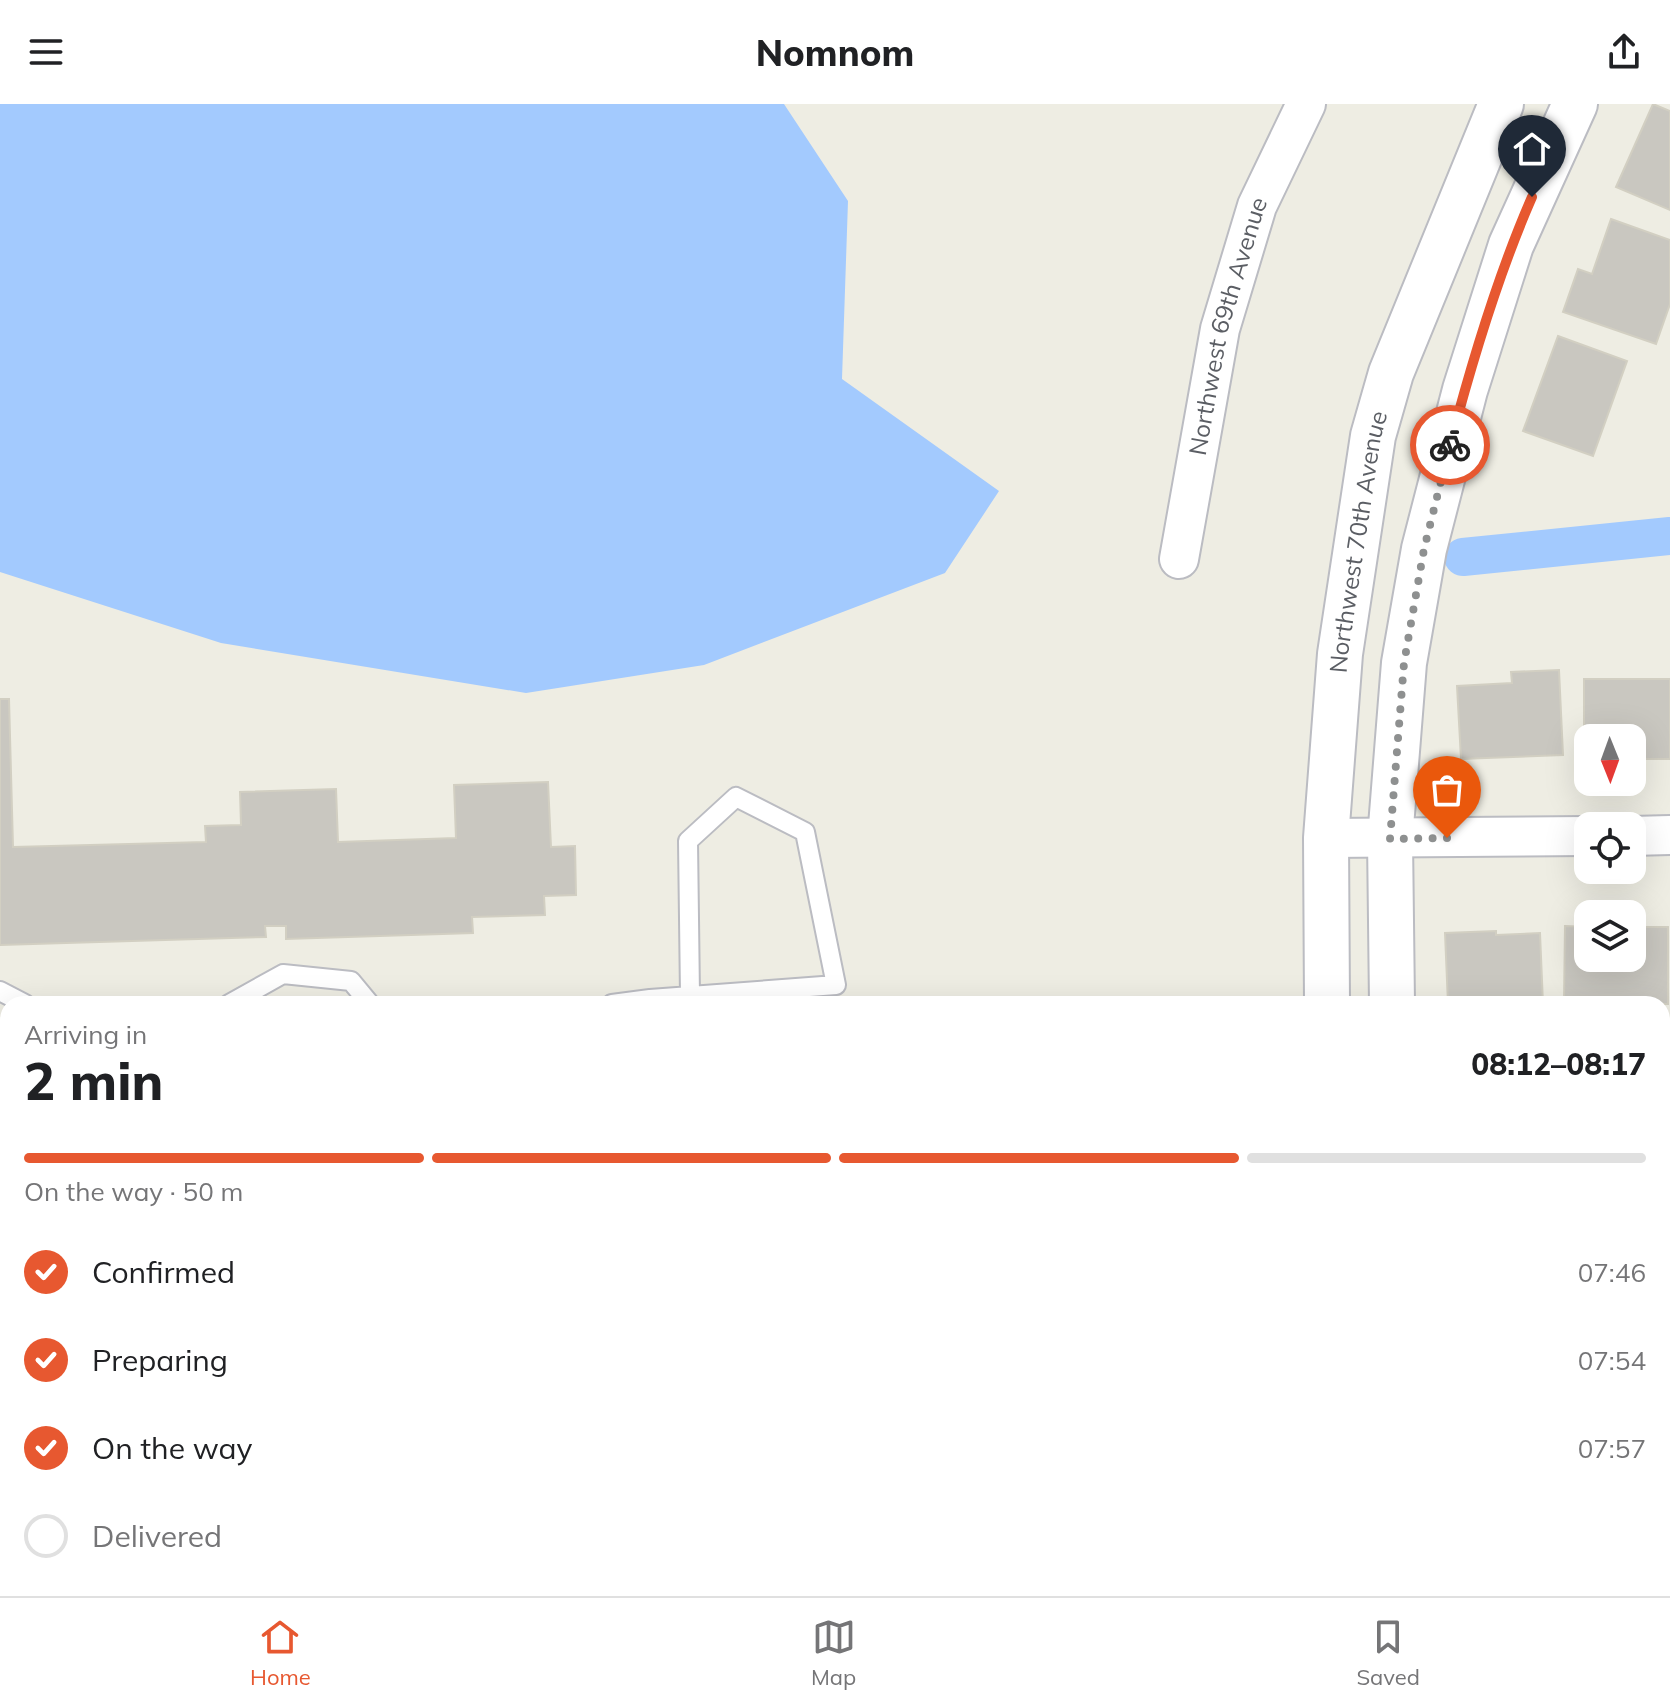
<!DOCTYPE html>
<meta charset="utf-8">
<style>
body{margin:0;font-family:Mulish,sans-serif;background:#f2f2f2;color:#202124;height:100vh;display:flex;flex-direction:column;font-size:30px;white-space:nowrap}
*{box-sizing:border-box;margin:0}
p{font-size:26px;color:#757577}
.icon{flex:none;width:44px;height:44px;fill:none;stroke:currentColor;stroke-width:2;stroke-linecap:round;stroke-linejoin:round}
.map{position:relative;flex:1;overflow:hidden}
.side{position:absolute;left:0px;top:892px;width:1670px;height:600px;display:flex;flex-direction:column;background:#fff;border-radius:24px 24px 0 0;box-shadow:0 8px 32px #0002}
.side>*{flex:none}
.needle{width:52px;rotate:179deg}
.tools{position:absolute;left:1574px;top:620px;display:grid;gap:16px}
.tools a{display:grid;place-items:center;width:72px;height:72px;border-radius:16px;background:#fff;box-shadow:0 8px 32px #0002;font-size:40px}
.pin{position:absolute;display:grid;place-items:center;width:68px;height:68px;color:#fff;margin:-82px -34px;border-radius:50% 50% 50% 0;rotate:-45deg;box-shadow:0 0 8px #0007}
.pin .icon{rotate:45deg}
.courier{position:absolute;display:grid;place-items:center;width:80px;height:80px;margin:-40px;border:6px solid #e75830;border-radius:50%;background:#fff;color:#222;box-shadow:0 2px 10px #0007}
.overview em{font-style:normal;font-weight:800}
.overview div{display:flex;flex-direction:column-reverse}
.overview{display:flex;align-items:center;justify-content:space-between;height:136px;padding:0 24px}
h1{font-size:52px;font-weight:800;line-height:60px}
.bar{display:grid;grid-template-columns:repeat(4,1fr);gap:12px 8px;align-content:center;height:96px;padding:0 24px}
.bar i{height:10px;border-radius:6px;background:#e0e0e0}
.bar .active{background:#e75830}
.bar p{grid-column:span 4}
ol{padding:0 24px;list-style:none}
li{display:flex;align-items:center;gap:24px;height:88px}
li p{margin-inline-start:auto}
li .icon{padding:8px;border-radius:50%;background:#e75830;color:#fff;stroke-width:4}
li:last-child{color:#757577}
li i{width:44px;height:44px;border:4px solid #e0e0e0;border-radius:50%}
header{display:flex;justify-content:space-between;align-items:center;height:104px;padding:0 24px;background:#fff;font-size:36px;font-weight:800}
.tab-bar{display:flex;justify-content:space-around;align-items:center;height:112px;border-top:2px solid #e0e0e0;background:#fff;font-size:22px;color:#757577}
.tab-bar a{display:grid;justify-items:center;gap:4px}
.tab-bar .active{color:#e75830}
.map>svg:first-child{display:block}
.commercial{fill:#fdfad9}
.water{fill:#a3cafe}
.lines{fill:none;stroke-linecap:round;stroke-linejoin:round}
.canal{stroke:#a3cafe;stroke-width:38}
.building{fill:#c9c7c0;stroke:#d2cfc2;stroke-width:2}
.service-casing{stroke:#bbbcc2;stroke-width:22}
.minor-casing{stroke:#bbbcc2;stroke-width:42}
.tertiary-casing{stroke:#bbbcc2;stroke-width:48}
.trunk-casing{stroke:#edc504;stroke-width:48}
.service{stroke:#fff;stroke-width:18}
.minor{stroke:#fff;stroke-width:38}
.tertiary{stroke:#fff;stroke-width:44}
.trunk{stroke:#fcf69a;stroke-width:44}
.done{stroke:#8e9090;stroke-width:8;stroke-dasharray:0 14.4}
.route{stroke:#e75830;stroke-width:10}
.labels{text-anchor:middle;stroke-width:7;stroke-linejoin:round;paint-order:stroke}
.street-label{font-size:24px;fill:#5b5e64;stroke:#fff}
</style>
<header><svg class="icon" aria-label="menu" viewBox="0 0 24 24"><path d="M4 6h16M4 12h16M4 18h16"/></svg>Nomnom<svg class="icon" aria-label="share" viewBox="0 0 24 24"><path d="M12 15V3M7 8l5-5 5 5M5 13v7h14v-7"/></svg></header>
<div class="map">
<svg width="1670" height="1492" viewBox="0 0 1670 1492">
<rect width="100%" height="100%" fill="#eeede3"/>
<path class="commercial" d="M0,974H8V1454L0,1455Z
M1662,981H1670V1418H1662Z"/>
<path class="water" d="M0,0H784L848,97L842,275L999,387L945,469L704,561L526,589L221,539L0,468Z"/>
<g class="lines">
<path class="canal" d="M1463,453L1670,432"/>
</g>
<path class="building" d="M1653,0L1670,7V106L1616,83Z
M1611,115L1670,136V200L1656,240L1563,208L1578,165L1592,170Z
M1558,232L1627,257L1593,352L1523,327Z
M1559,566L1563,651L1461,655L1457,582L1512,579L1511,568Z
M1584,575H1670V655H1632V634H1588V655H1584Z
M0,595H9L13,743L206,738L205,722L241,721L240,688L336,685L338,738L456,734L454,681L548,678L551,743L575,742L576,791L544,792L545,811L472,813L473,829L286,835V822H265L266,833L0,841Z
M1565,822L1588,823V854H1632V823H1668V900L1564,899Z
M1496,827V831L1540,829L1543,900H1448L1445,829Z
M1662,1179H1666L1667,1240H1662Z"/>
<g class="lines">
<g class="service-casing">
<path id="service" d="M0,887L25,900
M229,900L283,870L351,877L370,900
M612,900L650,895L836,881L805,728L736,693L688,737L690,892
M1617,1484V1492
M269,1492V1484"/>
</g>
<g class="minor-casing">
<g id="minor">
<path id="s1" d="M1179,455L1220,225L1257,102L1306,0"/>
<path d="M1632,732L1670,731"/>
<path d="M1326,734L1588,732"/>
</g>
</g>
<g class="tertiary-casing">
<g id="tertiary">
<path id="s2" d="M1327,900L1326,734L1340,550L1373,332L1391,269L1501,0"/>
<path d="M1392,900L1390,735L1404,559L1424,445L1465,286L1511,141L1575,0"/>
<path d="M1282,1484L1285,1492"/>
<path d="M1340,1492L1343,1484"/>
</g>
</g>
<g class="trunk-casing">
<path id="trunk" d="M1662,1460H1670
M344,1492L707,1484"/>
</g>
<use href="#service" class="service"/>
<use href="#minor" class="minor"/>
<use href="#tertiary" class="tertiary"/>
<use href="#trunk" class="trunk"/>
</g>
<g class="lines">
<path class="done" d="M1447,734L1390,735L1404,559L1424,445L1450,341"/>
<path class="route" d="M1450,341C1472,257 1497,173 1532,93"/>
</g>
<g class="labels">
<g class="street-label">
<text dy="8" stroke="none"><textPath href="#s1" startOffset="238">Northwest 69th Avenue</textPath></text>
<text dy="8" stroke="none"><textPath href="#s2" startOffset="464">Northwest 70th Avenue</textPath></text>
</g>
</g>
</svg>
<div class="tools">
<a><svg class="needle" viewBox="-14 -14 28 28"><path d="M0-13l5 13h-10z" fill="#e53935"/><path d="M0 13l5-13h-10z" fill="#757577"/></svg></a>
<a><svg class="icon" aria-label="locate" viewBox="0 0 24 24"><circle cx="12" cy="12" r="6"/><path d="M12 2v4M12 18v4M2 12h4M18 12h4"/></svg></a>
<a><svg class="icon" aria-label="layers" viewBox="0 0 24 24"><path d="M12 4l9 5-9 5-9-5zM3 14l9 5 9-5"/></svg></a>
</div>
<div class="pin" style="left:1447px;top:734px;background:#ea580c"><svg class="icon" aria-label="bag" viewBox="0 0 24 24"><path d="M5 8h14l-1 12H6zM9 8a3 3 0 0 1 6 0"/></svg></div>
<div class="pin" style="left:1532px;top:93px;background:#1f2937"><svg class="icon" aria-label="home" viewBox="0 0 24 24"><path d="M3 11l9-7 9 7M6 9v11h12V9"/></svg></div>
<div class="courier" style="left:1450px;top:341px"><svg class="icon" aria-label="bike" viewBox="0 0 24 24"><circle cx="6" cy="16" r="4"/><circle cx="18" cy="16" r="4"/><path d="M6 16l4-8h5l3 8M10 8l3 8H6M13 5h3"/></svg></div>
<section class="side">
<div class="overview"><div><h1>2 min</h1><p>Arriving in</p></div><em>08:12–08:17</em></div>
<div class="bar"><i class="active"></i><i class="active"></i><i class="active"></i><i></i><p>On the way · 50 m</p></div>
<ol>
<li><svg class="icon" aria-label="check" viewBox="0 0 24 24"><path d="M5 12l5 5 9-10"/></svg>Confirmed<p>07:46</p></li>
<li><svg class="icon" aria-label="check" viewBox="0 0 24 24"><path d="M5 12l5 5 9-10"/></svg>Preparing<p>07:54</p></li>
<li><svg class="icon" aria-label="check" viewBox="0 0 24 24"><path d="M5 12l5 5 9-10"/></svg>On the way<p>07:57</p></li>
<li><i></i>Delivered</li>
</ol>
</section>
</div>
<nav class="tab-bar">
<a class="active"><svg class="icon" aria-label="home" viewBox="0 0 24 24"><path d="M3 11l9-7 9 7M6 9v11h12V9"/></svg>Home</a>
<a><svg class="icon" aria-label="map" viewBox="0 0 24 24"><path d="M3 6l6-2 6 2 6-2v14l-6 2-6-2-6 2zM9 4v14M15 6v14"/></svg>Map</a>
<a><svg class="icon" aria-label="saved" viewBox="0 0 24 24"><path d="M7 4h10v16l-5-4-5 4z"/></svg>Saved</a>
</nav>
